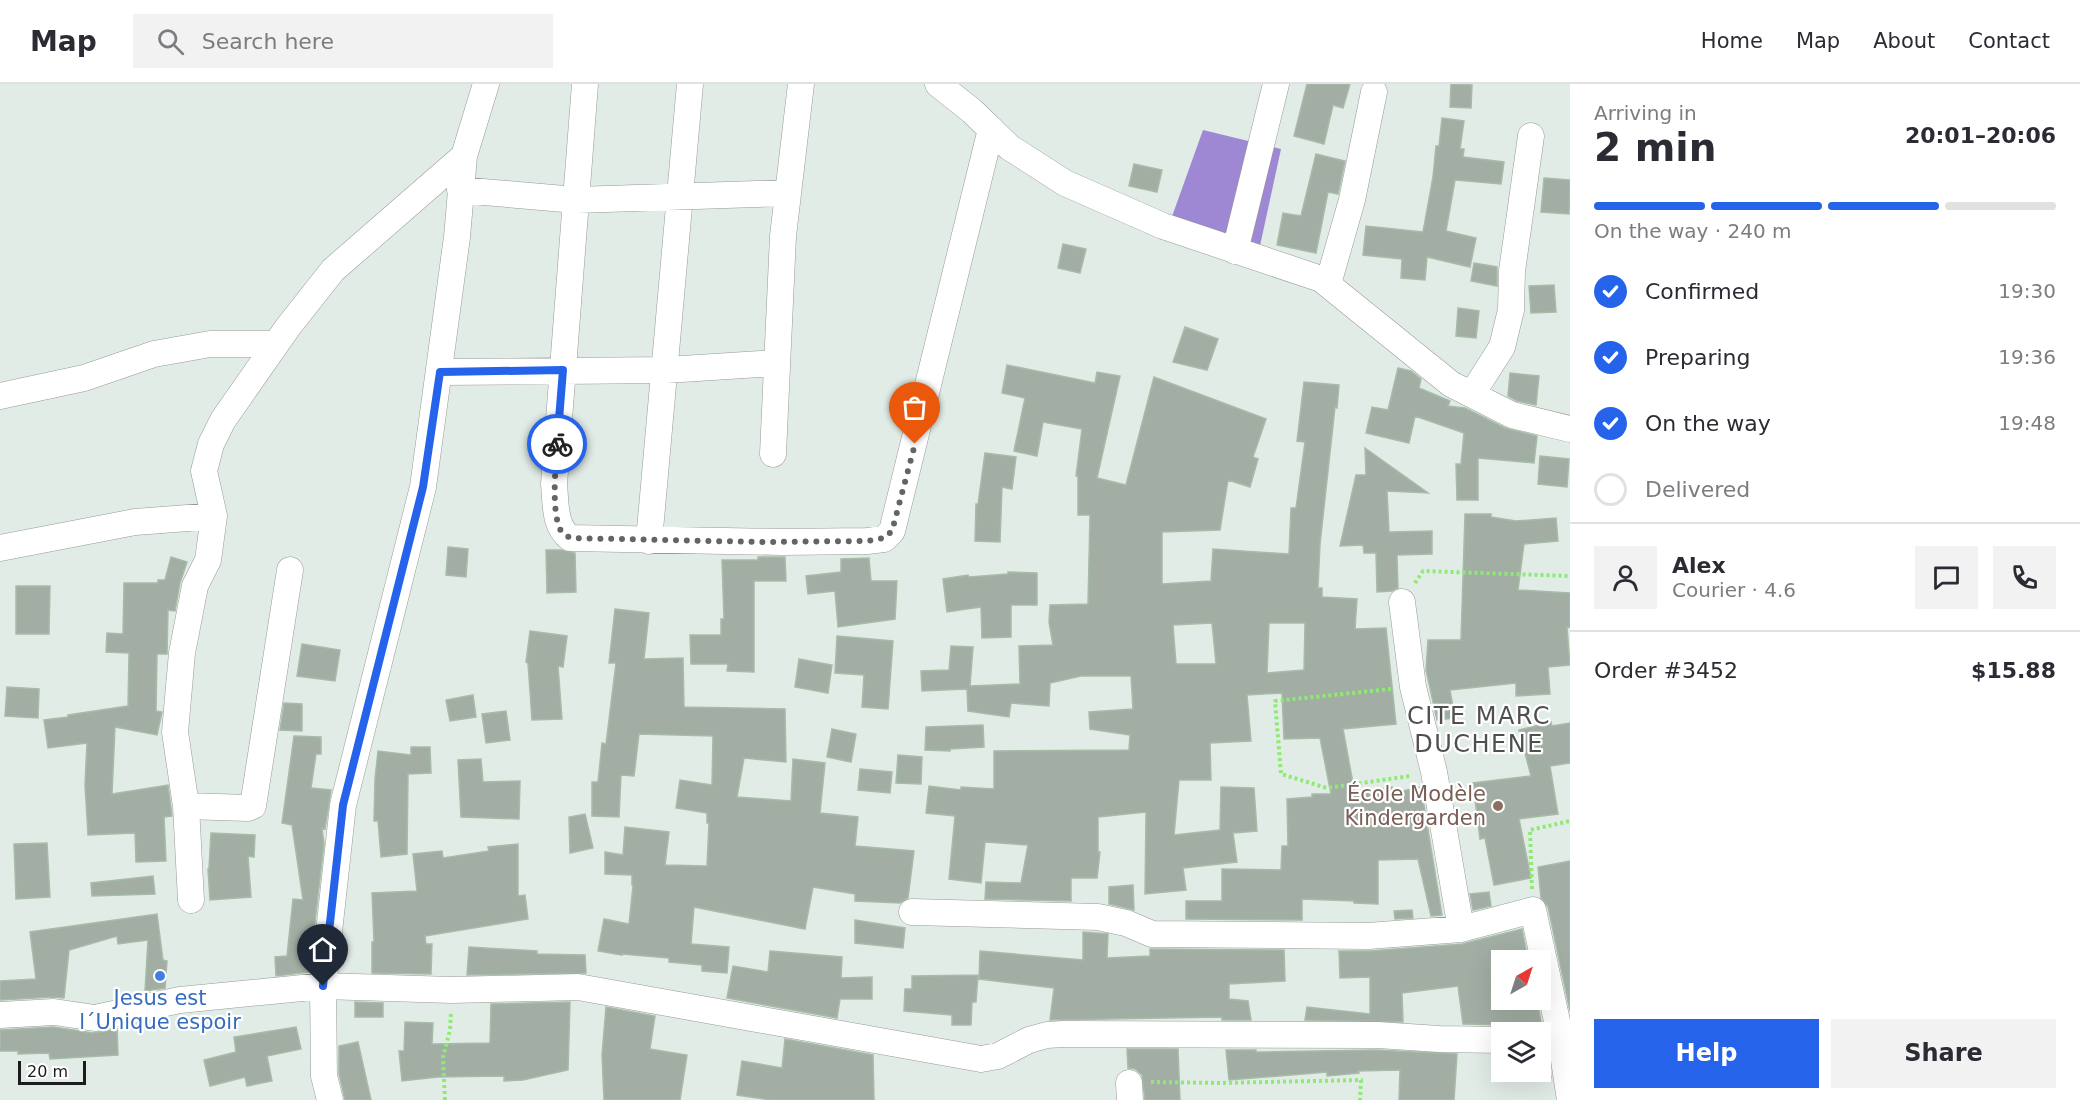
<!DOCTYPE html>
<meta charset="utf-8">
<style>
body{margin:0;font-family:"DejaVu Sans",sans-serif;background:#f2f2f3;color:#2b2b33;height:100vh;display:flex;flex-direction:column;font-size:22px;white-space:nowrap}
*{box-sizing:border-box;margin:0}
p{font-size:20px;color:#7c7c81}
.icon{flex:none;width:33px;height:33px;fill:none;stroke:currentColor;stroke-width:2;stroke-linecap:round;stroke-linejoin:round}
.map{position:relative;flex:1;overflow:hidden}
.details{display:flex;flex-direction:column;background:#fff;width:510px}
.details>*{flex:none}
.needle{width:39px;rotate:39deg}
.buttons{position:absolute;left:1491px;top:866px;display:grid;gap:12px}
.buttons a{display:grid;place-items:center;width:60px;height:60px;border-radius:0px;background:#fff;box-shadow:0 6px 24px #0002;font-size:30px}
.scale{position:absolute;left:18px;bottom:15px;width:68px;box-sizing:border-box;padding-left:6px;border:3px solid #1c1c1c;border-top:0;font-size:16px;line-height:21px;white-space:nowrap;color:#1c1c1c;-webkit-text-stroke:4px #fff;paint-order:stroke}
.pin{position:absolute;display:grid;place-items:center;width:51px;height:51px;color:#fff;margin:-62px -26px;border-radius:50% 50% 50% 0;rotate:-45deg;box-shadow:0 0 6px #0007}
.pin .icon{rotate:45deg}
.courier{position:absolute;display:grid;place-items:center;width:60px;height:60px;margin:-30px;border:4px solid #2563eb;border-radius:50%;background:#fff;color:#222;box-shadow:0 2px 8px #0007}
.headline em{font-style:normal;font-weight:600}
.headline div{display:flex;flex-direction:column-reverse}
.headline{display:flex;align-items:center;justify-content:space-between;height:102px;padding:0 24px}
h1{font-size:39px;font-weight:600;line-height:45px}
.bar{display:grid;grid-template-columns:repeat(4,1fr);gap:9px 6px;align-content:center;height:72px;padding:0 24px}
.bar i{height:8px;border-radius:4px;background:#e1e1e2}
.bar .selected{background:#2563eb}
.bar p{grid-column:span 4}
.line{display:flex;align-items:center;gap:15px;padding:0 24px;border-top:2px solid #e1e1e2}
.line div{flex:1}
.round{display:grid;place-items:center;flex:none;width:63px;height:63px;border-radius:0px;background:#f2f2f3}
ol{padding:0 24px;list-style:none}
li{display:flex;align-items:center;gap:18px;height:66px}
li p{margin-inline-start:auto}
li .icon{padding:6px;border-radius:50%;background:#2563eb;color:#fff;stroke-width:4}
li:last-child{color:#7c7c81}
li i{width:33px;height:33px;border:3px solid #e1e1e2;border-radius:50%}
.primary-button{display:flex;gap:12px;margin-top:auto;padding:12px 24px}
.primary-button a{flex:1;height:69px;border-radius:0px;background:#2563eb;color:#fff;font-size:24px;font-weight:600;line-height:69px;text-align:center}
.primary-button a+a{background:#f2f2f3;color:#2b2b33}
header{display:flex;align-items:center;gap:36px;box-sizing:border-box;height:84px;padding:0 30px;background:#fff;border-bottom:2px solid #e1e1e2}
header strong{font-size:28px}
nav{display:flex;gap:33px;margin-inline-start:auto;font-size:21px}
.search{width:420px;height:54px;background:#f2f2f3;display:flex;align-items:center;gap:15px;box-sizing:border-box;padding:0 21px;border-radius:0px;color:#7c7c81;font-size:22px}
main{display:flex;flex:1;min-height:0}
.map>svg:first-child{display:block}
.pitch{fill:#9e88d4}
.building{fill:#a2aea3;stroke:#a6bca9;stroke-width:1.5;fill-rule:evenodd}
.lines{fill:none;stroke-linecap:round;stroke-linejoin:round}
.street-casing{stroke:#999;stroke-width:27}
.path{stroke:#8fea75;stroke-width:4;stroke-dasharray:3 3;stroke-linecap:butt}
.street{stroke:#fff;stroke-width:26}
.done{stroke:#616563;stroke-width:6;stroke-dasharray:0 10.8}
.route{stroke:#2563eb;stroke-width:8}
.education-dot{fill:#8d6e63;stroke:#fff;stroke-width:2}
.shop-dot{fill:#3f7fe0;stroke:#fff;stroke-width:2}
.labels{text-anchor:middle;stroke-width:4.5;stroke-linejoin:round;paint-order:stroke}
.education-label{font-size:21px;fill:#785e54;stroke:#fff;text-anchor:end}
.shop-label{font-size:21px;fill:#366cbe;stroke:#fff}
.quarter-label{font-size:24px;letter-spacing:1.5px;fill:#4f4f4f;stroke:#fff}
</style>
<header>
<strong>Map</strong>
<div class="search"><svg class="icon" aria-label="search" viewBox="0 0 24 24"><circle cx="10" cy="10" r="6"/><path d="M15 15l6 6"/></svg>Search here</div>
<nav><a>Home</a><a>Map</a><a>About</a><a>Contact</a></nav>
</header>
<main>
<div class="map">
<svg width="1570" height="1016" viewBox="0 0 1570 1016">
<rect width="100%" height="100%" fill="#e2ece6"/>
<path class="pitch" d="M1203,46L1281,65L1258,171L1170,138Z"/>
<path class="building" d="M1307,0H1350L1343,24L1333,21L1324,60L1294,52Z
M1451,0L1472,1L1471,24L1450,23Z
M1442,34L1464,37L1460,65H1464L1463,73L1504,78L1501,100L1455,96L1446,147L1476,154L1470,183L1427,173L1425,196L1401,194L1402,175L1363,171L1366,142L1423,148L1433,93L1436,62H1439Z
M1316,70L1345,77L1338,110L1328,108L1316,169L1277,161L1283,129L1301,132Z
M1134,80L1162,86L1157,108L1129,102Z
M1544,94L1570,96L1569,130L1541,128Z
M1063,160L1086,165L1080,189L1058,184Z
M1474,179L1497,183V202L1471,197Z
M1554,201L1556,228L1531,229L1529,202Z
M1458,224L1479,227L1476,254L1456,252Z
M1185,243L1218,255L1207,286L1173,278Z
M1007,281L1095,299L1097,288L1120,292L1097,394L1126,401L1154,293L1266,335L1253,373L1258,375L1250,403L1228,396L1220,446L1162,448V500L1211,497L1213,465L1289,470L1291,424H1296L1305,358L1297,357L1304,298L1339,301L1337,324L1335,323L1320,460L1318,504H1322V513L1357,515L1355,545L1386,544L1396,640L1343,645L1355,710L1392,703L1393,709L1421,703L1442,831L1431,832L1418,775L1378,776V820L1354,819V817L1302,815V836L1186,835V817H1222V785L1281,786L1282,762H1288L1287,715L1312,713V710H1331L1320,654L1284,655L1282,609L1247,611L1251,657L1210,659L1211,696H1179L1174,751L1220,746L1221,703L1254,704L1257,747L1233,749L1237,778L1183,784L1186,806L1145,810L1146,728L1098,733V768H1100L1097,794H1071V817L985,815L986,798L1021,799L1028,761L985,758L981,799L949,795L955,732L926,729L929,702L961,706V703L994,705V667L1129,666L1130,651L1090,645L1089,628L1133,625L1131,592H1081L1050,599L1049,622L1011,619L1009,633L968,627L967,605L922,607L921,587L949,586L951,562L973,563L970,602L1020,600L1019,562L1053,561L1049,538L1050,521L1088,520L1090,431H1078V392H1076L1082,345L1043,338L1037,372L1014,367L1025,314L1002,309ZM1212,539L1216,580H1176L1173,541ZM1269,539H1305L1304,586L1267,589Z
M1398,284L1411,287L1421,295L1419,304L1450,317L1448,322L1465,324L1505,344L1537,352L1534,379L1478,374V416H1457L1456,380H1461L1464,349L1415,332L1409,359L1366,349L1372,323L1388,326Z
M1510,289L1539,292L1536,321L1517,317L1508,312Z
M1365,364L1428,409L1387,407L1389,448L1432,447V470L1397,471L1398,504L1392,507L1377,508L1376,469H1364L1363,461L1340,462L1356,391H1366Z
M985,369L1016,373L1012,405L1002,403L1000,458L975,457L976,420H978Z
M1540,372L1569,375L1567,403L1538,400Z
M1465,430H1491V433L1516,437L1556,434L1558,457L1524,460L1518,506L1570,509V543L1567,544L1570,581L1548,583L1550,610L1516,612V599L1450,606L1455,634L1437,636L1426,586L1428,556H1461Z
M448,463L468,465L466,493L446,491Z
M546,466H562L575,469L576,508L547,509Z
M171,473L187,478L180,499L175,527L168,526L167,570H157L156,627L162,628L157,651L115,643L112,710L168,701L172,732L164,733L166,777L136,778L135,749L88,751L85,701L87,659L48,664L44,636L68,633V631L128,622L129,569L106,568L107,549L123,550L124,499H158V496H165Z
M758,473H785L786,497H754V588L727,587L728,580H691L690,551H721V535H724L722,476H758Z
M869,474L871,497H897L895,535L838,543L835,507L808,510L806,492L841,488V475Z
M1008,488L1037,489V521H1011V553L982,554L981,523L947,528L943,495L968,491L969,493L1008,490Z
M16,502H50L49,550H16Z
M615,525L649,529L644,575L683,574L684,623L785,625L786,678L744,674L737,713L791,717L793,675L825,679L820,729L858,733L855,762L914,767L908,814L900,819L855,817V810L813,803L805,845L694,823L691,860L729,863L727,889L702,887V881L669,878V874L622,870V871L598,867L604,835L629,840L633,802L632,801V791L605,790V768L623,771L625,743L669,748L665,781L707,782L709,739H707V729L676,724L680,696L712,701L713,652L639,650L634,692L621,691L619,733L592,732V698H598L602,659L606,660L616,579H609Z
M530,547L567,552L563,583L558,582L562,635L532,636L528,579L526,578Z
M837,552L893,557L888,625L862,623L864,591L835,589Z
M302,560L340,566L335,597L297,592Z
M799,575L832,581L828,609L795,603Z
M7,603L39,605L38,634L5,632Z
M473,611L476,633L450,637L446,616Z
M284,619L302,620V647L280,646Z
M506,627L510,656L486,659L482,630Z
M1551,638L1552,642L1570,639V679L1550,682L1558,730L1519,735L1531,794L1494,801L1485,754L1480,755L1473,699L1531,692L1519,646Z
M983,641L984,663L950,665V667L925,666L926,643Z
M832,645L856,650L851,678L827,673Z
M294,652L321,653V670H316L311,704L331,706L325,745L322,744L324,760L313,855H308L309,888L276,892L275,873L287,872L293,815L303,816L292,741L282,739Z
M411,663H430L431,689L408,690L407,770L381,773L378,737H374L375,695L378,667L411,671Z
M898,671L922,673L921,700L896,699Z
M481,675L483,698L520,697L519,735L461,733L458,676Z
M860,685L892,688L890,709L858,706Z
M585,730L593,764L570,769L569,733Z
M211,749L255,751L254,773L248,772L251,813L210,816L208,785L209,784Z
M47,759L50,813L16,815L14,760Z
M518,760V812L525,811L528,835L425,852L426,860H432L431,890L372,889V858H374L372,809L417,807L413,770L442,767L443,774L489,767L488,763Z
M1570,777V927L1548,823L1541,814L1538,783Z
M153,792L155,810L92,812L91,799Z
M1133,801L1134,826L1109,820V803Z
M1489,808L1491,822L1473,826L1470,810Z
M1412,826L1413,834L1395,835L1394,827Z
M157,830L163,876L167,877L165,904L145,907L148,856L118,860L117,852L69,866L64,914L53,913L0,916V897L36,895L30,848Z
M855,836L905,844L903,864L855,859Z
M1522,845L1528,876H1502V915H1537L1551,994H1540V948H1515L1509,943L1502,941L1463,940L1458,902L1402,909L1403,938L1305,936L1307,923L1370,930V893L1340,894L1339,867H1369L1462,860Z
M1083,848L1108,850L1107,874L1150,872V865L1284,866L1285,897L1229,900V915L1248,917L1251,936H1222V933L1050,936L1054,904L979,895L980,867L1083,876Z
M469,863L537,867V870L585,871L586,889L467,891Z
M770,867L842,873L841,894L872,893V915H840L837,934L727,914L733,882L768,888Z
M978,891L976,918H972L971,941H952V931L904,927L905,905H912V892Z
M355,918L383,919V933H355Z
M570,918L568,986L523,996L504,997V992L438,993L402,997L399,967H404L405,938L433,939L432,960L490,959L491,920Z
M606,923L655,932L650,965L687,971L680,1016H604L602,971Z
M53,943L93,949L117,945L118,971L50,975L49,969L18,970V967H0V946Z
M296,943L301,965L267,972L272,997L247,1002L245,993L210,1002L204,976L236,968L234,953Z
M785,955L873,971L874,1016H771L737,1011L742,977L782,984Z
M358,958L371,1016H345L339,990V962Z
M1127,965H1178L1180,1016H1145L1142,991L1135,985L1128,984Z
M1226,966H1256V968L1377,966L1457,970L1454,1016H1399L1400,986L1358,987L1359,989L1327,992V988L1229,996Z"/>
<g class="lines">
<g class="street-casing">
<path id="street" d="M585,0L554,400C556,420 554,442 570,454L782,458L867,457L884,455L892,447L991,45
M938,0L972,27L1009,63L1065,99L1163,142L1321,195L1451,300L1512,331L1570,345
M460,106L576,116L788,109
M1235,167L1276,0
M1328,200L1352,116L1374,8
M440,288L666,286L777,279
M1472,310L1502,263L1511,226L1512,187L1531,52
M0,312L84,294L154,270L210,260H276
M773,370L783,152L801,0
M649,457L690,0
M0,464L135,438L214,432
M1402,518L1413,603L1434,688L1461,845
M186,722L248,724L253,722L290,486
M191,816L186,722L175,648L182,569L195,502L208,476L214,432L204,387L211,360L223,336L288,243L333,186L464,72
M912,828L1098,833L1126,839L1152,850L1368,852L1461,845L1533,826L1561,956L1570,1016
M0,931L54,928L95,934L180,916L323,902L452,906L578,903L981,975L998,972L1029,956L1047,951L1064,950L1378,951L1439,955L1502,956
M1129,999L1130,1016
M330,1016L324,992L323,902L343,721L423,403L457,153L464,72L486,0"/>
</g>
<path class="path" d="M1415,499L1423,487L1570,492
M1391,605L1275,617L1281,690L1327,704L1410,692
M1532,805L1530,746L1570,737
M1151,998L1220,999L1361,996L1360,1016
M445,1016L443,973L450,946L451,928"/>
<use href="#street" class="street"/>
</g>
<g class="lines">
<path class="done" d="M557,360C556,381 551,425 560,445C562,449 566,451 570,454L760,458L867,457L884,454L892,447L915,360"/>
<path class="route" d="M323,902L343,721L423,403L440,288L563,286L557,360"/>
</g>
<circle class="education-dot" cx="1498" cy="722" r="6"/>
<circle class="shop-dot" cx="160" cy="892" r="6"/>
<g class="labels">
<g class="education-label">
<text x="1486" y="717">École Modèle<tspan x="1486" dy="24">Kindergarden</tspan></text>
</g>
<g class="shop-label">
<text x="160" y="921">Jesus est<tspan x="160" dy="24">l´Unique espoir</tspan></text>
</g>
<g class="quarter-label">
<text x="1479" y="640">CITE MARC<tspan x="1479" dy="28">DUCHENE</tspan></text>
</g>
</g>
</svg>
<div class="buttons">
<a><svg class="needle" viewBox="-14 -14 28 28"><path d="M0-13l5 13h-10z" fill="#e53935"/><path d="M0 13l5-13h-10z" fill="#7c7c81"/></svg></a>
<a><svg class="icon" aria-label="layers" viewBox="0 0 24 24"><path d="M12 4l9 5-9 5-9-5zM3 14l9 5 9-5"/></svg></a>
</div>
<div class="scale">20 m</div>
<div class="pin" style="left:915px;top:360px;background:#ea580c"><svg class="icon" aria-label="bag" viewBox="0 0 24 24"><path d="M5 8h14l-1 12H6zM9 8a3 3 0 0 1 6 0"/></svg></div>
<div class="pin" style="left:323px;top:902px;background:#1f2937"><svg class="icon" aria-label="home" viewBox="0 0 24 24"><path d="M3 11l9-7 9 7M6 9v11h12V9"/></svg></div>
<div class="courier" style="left:557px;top:360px"><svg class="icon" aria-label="bike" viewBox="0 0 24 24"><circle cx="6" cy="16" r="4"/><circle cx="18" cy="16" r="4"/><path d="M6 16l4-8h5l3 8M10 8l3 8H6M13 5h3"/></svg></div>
</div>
<section class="details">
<div class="headline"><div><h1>2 min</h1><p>Arriving in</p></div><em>20:01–20:06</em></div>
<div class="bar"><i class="selected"></i><i class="selected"></i><i class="selected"></i><i></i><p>On the way · 240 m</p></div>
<ol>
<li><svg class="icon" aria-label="check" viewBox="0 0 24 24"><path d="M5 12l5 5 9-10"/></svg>Confirmed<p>19:30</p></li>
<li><svg class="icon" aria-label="check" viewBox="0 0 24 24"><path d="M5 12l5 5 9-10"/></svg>Preparing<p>19:36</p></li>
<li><svg class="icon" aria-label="check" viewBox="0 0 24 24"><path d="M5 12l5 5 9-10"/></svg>On the way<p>19:48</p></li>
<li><i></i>Delivered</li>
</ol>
<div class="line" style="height:108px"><a class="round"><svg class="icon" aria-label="person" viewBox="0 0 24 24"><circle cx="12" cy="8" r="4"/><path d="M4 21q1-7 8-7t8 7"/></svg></a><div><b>Alex</b><p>Courier · 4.6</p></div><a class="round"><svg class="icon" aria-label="chat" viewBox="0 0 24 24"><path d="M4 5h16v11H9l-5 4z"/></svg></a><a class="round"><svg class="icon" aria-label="phone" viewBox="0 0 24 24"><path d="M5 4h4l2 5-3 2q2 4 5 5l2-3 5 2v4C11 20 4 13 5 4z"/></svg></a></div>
<div class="line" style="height:78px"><div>Order #3452</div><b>$15.88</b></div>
<div class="primary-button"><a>Help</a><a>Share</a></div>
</section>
</main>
